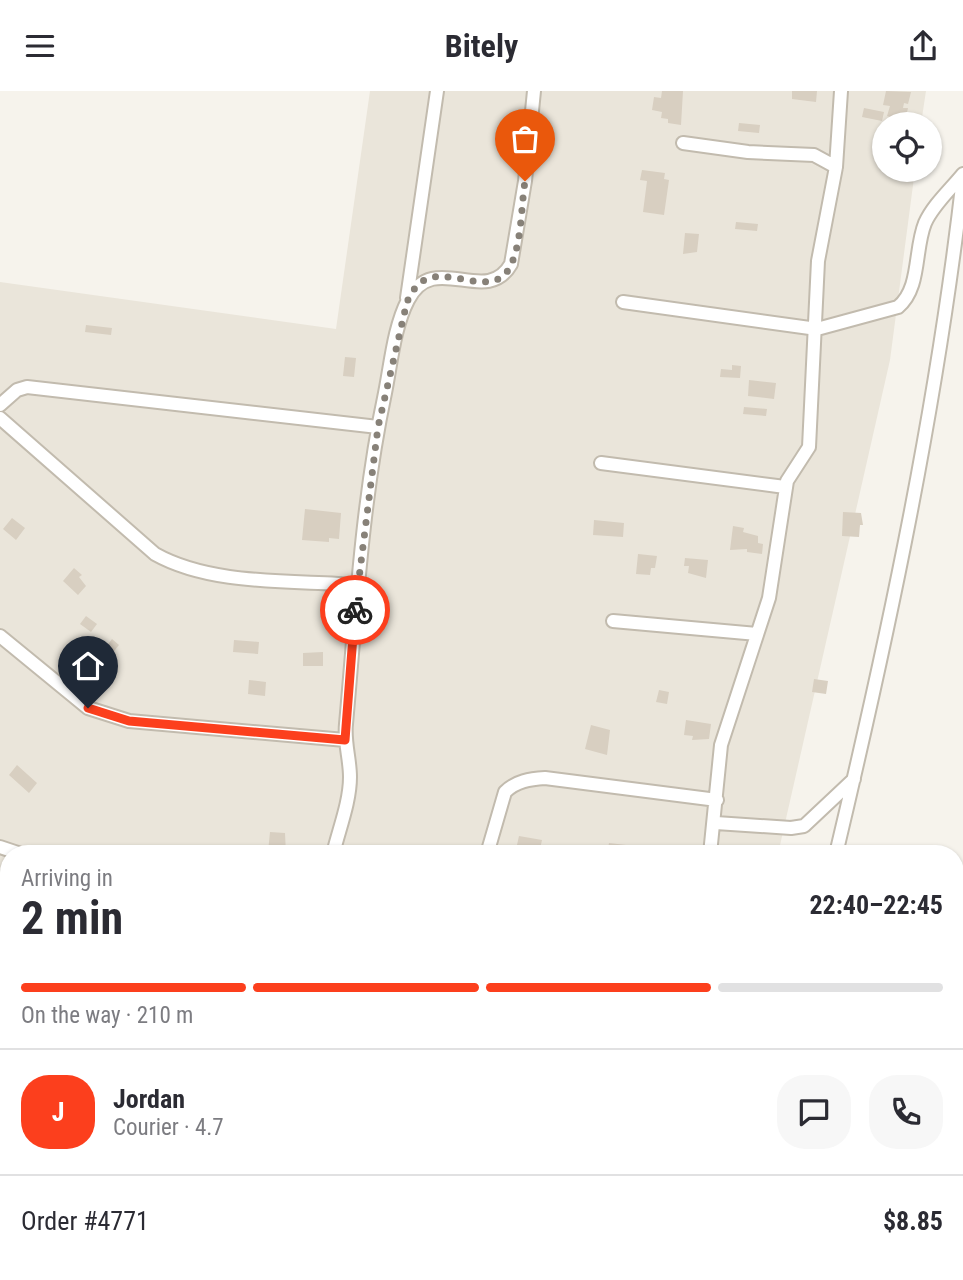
<!DOCTYPE html>
<meta charset="utf-8">
<style>
body{margin:0;font-family:"Roboto Condensed",sans-serif;background:#f7f7f7;color:#2b2b33;height:100vh;display:flex;flex-direction:column;font-size:26px;white-space:nowrap}
*{box-sizing:border-box;margin:0}
p{font-size:23px;color:#7c7c81}
.icon{flex:none;width:38px;height:38px;fill:none;stroke:currentColor;stroke-width:2;stroke-linecap:round;stroke-linejoin:round}
.map{position:relative;flex:1;overflow:hidden}
.side{position:absolute;left:0px;top:754px;width:964px;height:436px;display:flex;flex-direction:column;background:#fff;border-radius:28px 28px 0 0;box-shadow:0 2px 5px #0004}
.side>*{flex:none}
.buttons{position:absolute;left:872px;top:21px;display:grid;gap:14px}
.buttons a{display:grid;place-items:center;width:70px;height:70px;border-radius:50%;background:#fff;box-shadow:0 2px 5px #0004;font-size:35px}
.pin{position:absolute;display:grid;place-items:center;width:60px;height:60px;color:#fff;margin:-72px -30px;border-radius:50% 50% 50% 0;rotate:-45deg;box-shadow:0 0 7px #0007}
.pin .icon{rotate:45deg}
.courier{position:absolute;display:grid;place-items:center;width:70px;height:70px;margin:-35px;border:5px solid #fc3f1d;border-radius:50%;background:#fff;color:#222;box-shadow:0 2px 9px #0007}
.head em{font-style:normal;font-weight:700}
.head div{display:flex;flex-direction:column-reverse}
.head{display:flex;align-items:center;justify-content:space-between;height:119px;padding:0 21px}
h1{font-size:46px;font-weight:700;line-height:52px}
.bar{display:grid;grid-template-columns:repeat(4,1fr);gap:10px 7px;align-content:center;height:84px;padding:0 21px}
.bar i{height:9px;border-radius:5px;background:#e1e1e2}
.bar .selected{background:#fc3f1d}
.bar p{grid-column:span 4}
.line{display:flex;align-items:center;gap:18px;padding:0 21px;border-top:2px solid #e1e1e2}
.line div{flex:1}
.round{display:grid;place-items:center;flex:none;width:74px;height:74px;border-radius:28px;background:#f7f7f7}
header{display:flex;justify-content:space-between;align-items:center;height:91px;padding:0 21px;background:#fff;font-size:32px;font-weight:700}
.map>svg:first-child{display:block}
.residential{fill:#eae5da}
.building{fill:#d8cfc1}
.lines{fill:none;stroke-linecap:round;stroke-linejoin:round}
.minor-casing{stroke:#c2bbae;stroke-width:16}
.minor{stroke:#fff;stroke-width:12}
.done{stroke:#878178;stroke-width:7;stroke-dasharray:0 12.6}
.route{stroke:#fc3f1d;stroke-width:9}
</style>
<header><svg class="icon" aria-label="menu" viewBox="0 0 24 24"><path d="M4 6h16M4 12h16M4 18h16"/></svg>Bitely<svg class="icon" aria-label="share" viewBox="0 0 24 24"><path d="M12 15V3M7 8l5-5 5 5M5 13v7h14v-7"/></svg></header>
<div class="map">
<svg width="963" height="1189" viewBox="0 0 963 1189">
<rect width="100%" height="100%" fill="#f6f3ec"/>
<path class="residential" d="M370,0H926L921,33H884V79H915L890,269L778,763H9V1181H701L700,1189H0V191L336,238Z"/>
<path class="building" d="M662,0H683L681,34L668,32V28L661,27L662,21L652,19L654,6L661,7Z
M792,0H817L816,11L792,8Z
M886,0L911,1L908,13L904,12L903,17H908L905,30L887,25L890,15L883,14Z
M864,17L884,21L882,30L862,26Z
M739,32L760,34L759,42L738,40Z
M642,79L665,82L664,88L669,89L664,124L643,121L647,90L640,89Z
M736,131L758,133L757,140L735,138Z
M685,142L699,143L697,161L683,163Z
M86,234L112,237L111,244L85,241Z
M345,266L356,267L354,286L343,285Z
M732,274L741,275L740,287L720,286L721,278L732,279Z
M749,289L776,292L774,308L748,305Z
M744,316L767,318L766,325L743,323Z
M305,418L341,422L339,448L329,447V451L302,449Z
M843,421L861,422L863,434H860L859,446L842,445Z
M12,427L25,437L16,449L3,438Z
M594,429L624,432L623,446L593,444Z
M733,435L744,437L743,441L758,445V452L763,453L762,463L747,461V458L730,459Z
M638,463L657,465L655,477H651L650,484L636,483Z
M685,467L708,469L706,487L688,482L689,475H684Z
M74,477L82,484L79,486L86,495L78,504L63,490Z
M86,525L97,533L91,541L80,533Z
M112,548L119,554L107,569L100,564Z
M234,549L259,551L258,563L233,561Z
M323,561V575H303V562Z
M814,588L828,590L826,603L812,601Z
M249,589L266,591L265,605L248,603Z
M659,599L669,601L667,613L656,611Z
M686,629L711,633L709,648L692,649L693,645L684,644Z
M591,634L610,639L607,664L585,658Z
M17,674L37,692L29,702L9,684Z
M270,741L285,742L286,763L268,761Z
M519,745L542,749L540,758L517,754Z
M609,752L626,754L625,763H607Z"/>
<g class="lines">
<g class="minor-casing">
<path id="minor" d="M683,52L748,61L814,64L836,76
M407,207L437,0
M623,211L817,238L898,216C921,197 914,159 925,132C933,114 950,99 963,83
M0,314L17,299L27,296L378,336
M0,327L155,463C212,495 293,489 357,494
M601,372L785,396
M613,530L757,543
M0,545L88,617L129,630L345,649
M716,732L791,737L804,735L854,688
M0,756L21,763
M333,763C339,738 350,711 350,686C350,668 344,651 346,633C356,522 362,410 385,302C391,272 394,236 408,209C434,158 486,217 511,173L525,90L534,0
M487,763L505,701C516,690 530,688 545,687L717,709
M710,763L721,654L769,507L787,390L809,356L818,170L836,76L841,0
M836,763C889,540 937,315 963,87
M0,938L9,940
M0,1039L9,1040
M956,1128H963
M253,1181L324,1189
M87,1189L88,1181
M738,1189L740,1181"/>
</g>
<use href="#minor" class="minor"/>
</g>
<g class="lines">
<path class="done" d="M355,519L378,336L407,211C410,205 414,197 419,193C444,170 492,211 510,176C522,152 521,116 525,90"/>
<path class="route" d="M88,617L129,630L345,649L355,519"/>
</g>
</svg>
<div class="buttons">
<a><svg class="icon" aria-label="locate" viewBox="0 0 24 24"><circle cx="12" cy="12" r="6"/><path d="M12 2v4M12 18v4M2 12h4M18 12h4"/></svg></a>
</div>
<div class="pin" style="left:525px;top:90px;background:#ea580c"><svg class="icon" aria-label="bag" viewBox="0 0 24 24"><path d="M5 8h14l-1 12H6zM9 8a3 3 0 0 1 6 0"/></svg></div>
<div class="pin" style="left:88px;top:617px;background:#1f2937"><svg class="icon" aria-label="home" viewBox="0 0 24 24"><path d="M3 11l9-7 9 7M6 9v11h12V9"/></svg></div>
<div class="courier" style="left:355px;top:519px"><svg class="icon" aria-label="bike" viewBox="0 0 24 24"><circle cx="6" cy="16" r="4"/><circle cx="18" cy="16" r="4"/><path d="M6 16l4-8h5l3 8M10 8l3 8H6M13 5h3"/></svg></div>
<section class="side">
<div class="head"><div><h1>2 min</h1><p>Arriving in</p></div><em>22:40–22:45</em></div>
<div class="bar"><i class="selected"></i><i class="selected"></i><i class="selected"></i><i></i><p>On the way · 210 m</p></div>
<div class="line" style="height:126px"><b class="round" style="background:#fc3f1d;color:#fff">J</b><div><b>Jordan</b><p>Courier · 4.7</p></div><a class="round"><svg class="icon" aria-label="chat" viewBox="0 0 24 24"><path d="M4 5h16v11H9l-5 4z"/></svg></a><a class="round"><svg class="icon" aria-label="phone" viewBox="0 0 24 24"><path d="M5 4h4l2 5-3 2q2 4 5 5l2-3 5 2v4C11 20 4 13 5 4z"/></svg></a></div>
<div class="line" style="height:91px"><div>Order #4771</div><b>$8.85</b></div>
</section>
</div>
